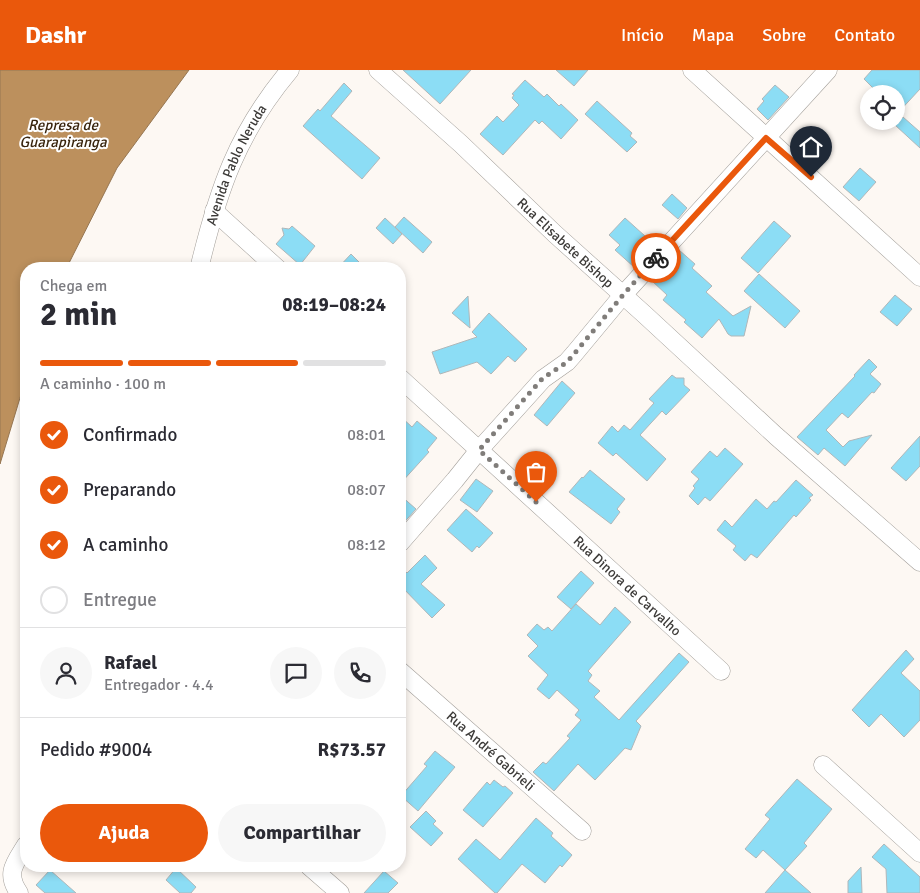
<!DOCTYPE html>
<html lang="pt">
<meta charset="utf-8">
<style>
body{margin:0;font-family:Signika,sans-serif;background:#f7f7f7;color:#2b2b33;height:100vh;display:flex;flex-direction:column;font-size:19px;white-space:nowrap}
*{box-sizing:border-box;margin:0}
p{font-size:16px;color:#7c7c81}
.icon{flex:none;width:28px;height:28px;fill:none;stroke:currentColor;stroke-width:2;stroke-linecap:round;stroke-linejoin:round}
.map{position:relative;flex:1;overflow:hidden}
.drawer{position:absolute;left:20px;top:192px;width:386px;height:610px;display:flex;flex-direction:column;background:#fff;border-radius:20px;box-shadow:0 2px 8px #0003}
.drawer>*{flex:none}
.buttons{position:absolute;left:860px;top:15px;display:grid;gap:10px}
.buttons a{display:grid;place-items:center;width:45px;height:45px;border-radius:50%;background:#fff;box-shadow:0 2px 8px #0003;font-size:25px}
.pin{position:absolute;display:grid;place-items:center;width:42px;height:42px;color:#fff;margin:-51px -21px;border-radius:50% 50% 50% 0;rotate:-45deg;box-shadow:0 0 5px #0007}
.pin .icon{rotate:45deg}
.courier{position:absolute;display:grid;place-items:center;width:50px;height:50px;margin:-25px;border:4px solid #ea580c;border-radius:50%;background:#fff;color:#222;box-shadow:0 1px 6px #0007}
.head em{font-style:normal;font-weight:700}
.head div{display:flex;flex-direction:column-reverse}
.head{display:flex;align-items:center;justify-content:space-between;height:85px;padding:0 20px}
h1{font-size:32px;font-weight:700;line-height:38px}
.bar{display:grid;grid-template-columns:repeat(4,1fr);gap:8px 5px;align-content:center;height:60px;padding:0 20px}
.bar i{height:6px;border-radius:4px;background:#e1e1e2}
.bar .selected{background:#ea580c}
.bar p{grid-column:span 4}
.line{display:flex;align-items:center;gap:12px;padding:0 20px;border-top:1px solid #e1e1e2}
.line div{flex:1}
.round{display:grid;place-items:center;flex:none;width:52px;height:52px;border-radius:26px;background:#f7f7f7}
ol{padding:0 20px;list-style:none}
li{display:flex;align-items:center;gap:15px;height:55px}
li p{margin-inline-start:auto}
li .icon{padding:5px;border-radius:50%;background:#ea580c;color:#fff;stroke-width:4}
li:last-child{color:#7c7c81}
li i{width:28px;height:28px;border:2px solid #e1e1e2;border-radius:50%}
.primary-button{display:flex;gap:10px;margin-top:auto;padding:10px 20px}
.primary-button a{flex:1;height:58px;border-radius:30px;background:#ea580c;color:#fff;font-size:20px;font-weight:700;line-height:58px;text-align:center}
.primary-button a+a{background:#f7f7f7;color:#2b2b33}
header{display:flex;align-items:center;gap:30px;box-sizing:border-box;height:70px;padding:0 25px;background:#ea580c;color:#fff}
header strong{font-size:24px}
nav{display:flex;gap:28px;margin-inline-start:auto;font-size:18px}
.map>svg:first-child{display:block}
.water{fill:#bc905d;stroke:#967652}
.building{fill:#8cddf5;stroke:#b0b7b9}
.lines{fill:none;stroke-linecap:round;stroke-linejoin:round}
.minor-casing{stroke:#a29e99;stroke-width:19}
.minor{stroke:#fff;stroke-width:18}
.done{stroke:#807d7a;stroke-width:5;stroke-dasharray:0 9}
.route{stroke:#ea580c;stroke-width:6}
.labels{text-anchor:middle;stroke-width:4;stroke-linejoin:round;paint-order:stroke}
.street-label{font-size:14px;fill:#3d3b39;stroke:#fff}
.water-label{font-size:15px;font-style:italic;fill:#39250e;stroke:#fff}
</style>
<header>
<strong>Dashr</strong>
<nav><a>Início</a><a>Mapa</a><a>Sobre</a><a>Contato</a></nav>
</header>
<div class="map">
<svg width="920" height="823" viewBox="0 0 920 823">
<rect width="100%" height="100%" fill="#fdf8f3"/>
<path class="water" d="M0,0H189L117,98L66,199H26V308L0,394Z"/>
<path class="building" d="M403,0H471L440,34Z
M556,0H588L574,16Z
M872,0H920V19L896,45V24H879L864,9Z
M525,10L544,27L547,24L559,36L561,34L578,50L561,69L542,51L539,54L535,50L503,85L480,64L497,46L503,52L519,35L512,28L514,25L512,24Z
M344,13L352,21L331,46L380,88L362,109L303,56L318,39L320,41Z
M775,15L789,27L768,50L757,39L764,31L762,29Z
M597,31L632,63L630,66L637,72L627,82L585,44Z
M903,47L920,62V78L895,55Z
M860,98L876,112L859,131L843,117Z
M672,124L687,138L678,149L662,135Z
M404,147L432,172L423,183L395,157Z
M385,148L402,164L393,174L376,158Z
M625,148L655,175L634,197L615,180L620,175L609,165Z
M774,151L791,166L758,203L741,188Z
M292,156L315,176L300,195L276,174L284,165L282,158L289,159Z
M679,180L695,194L692,198L712,216L706,222L733,246L751,236L744,266H731L728,264L719,249L702,268L684,252L686,250L663,230L667,225L651,210Z
M351,184L366,199H337Z
M759,204L800,241L785,258L744,221Z
M895,225L912,239L897,256L880,242Z
M468,226L470,258L452,243Z
M489,243L527,279L515,292L508,286L491,304L477,292L440,304L432,282L477,267L472,262Z
M869,289L877,297L870,304L881,314L874,323L872,322L848,348L842,343L826,360L843,377L849,371L872,365L845,396L824,378L818,385L797,367L855,306L854,305Z
M672,305L676,308H684V315L690,320L666,345L662,341L640,365L666,389L647,411L616,383L613,386L598,373L612,356L618,362L624,355L630,360L654,333L649,329Z
M562,311L575,323L547,356L534,345Z
M400,346L412,357L417,351L437,368L427,380L429,382L400,414Z
M920,366V396L906,411L891,398Z
M725,378L743,394L710,431L705,427L698,435L689,426L695,418L693,416L699,409L691,402L710,381L717,387Z
M590,400L625,429L617,439L620,442L611,454L569,422L582,407L583,408Z
M476,409L493,421L477,442L460,430Z
M796,410L813,425L809,428L811,430L796,447L794,445L757,488L751,484L745,491L733,480L736,476L717,460L725,450L732,457L756,429L767,439L774,431L776,432Z
M400,425L416,439L400,457Z
M466,439L493,463L479,478L477,476L472,482L447,460Z
M425,485L437,498L421,514L445,535L432,548L400,515V496L407,503Z
M581,501L594,513L571,539L557,527Z
M576,534L600,555L615,537L631,552L588,601L592,605L588,611L600,621L594,627L619,650L679,583L689,592L636,651L641,656L631,680L625,678L595,710L578,694L554,721L533,702L543,692L546,694L570,668L567,666L581,650L575,645L579,640L557,620L549,629L537,619L548,605L528,586L538,576L527,565L537,554L544,560L548,557L552,561Z
M906,580L914,589L901,603L920,621V650L904,667L881,644L869,657L852,640Z
M435,681L455,697L418,741L401,726L427,696L424,694Z
M797,709L832,739L804,773L807,776L785,800L763,780L756,788L745,779L770,749L765,745Z
M494,710L503,717L505,716L513,723L483,757L463,740L487,712L490,715Z
M426,741L436,751L433,754L443,763L431,776L410,757Z
M536,748L553,763L551,766L572,785L562,797L560,795L545,813L522,794L497,823H495L458,789L476,769L500,790Z
M884,774L920,807V823H887L886,799L872,787Z
M861,797L862,823H848V811Z
M176,798L196,817L191,823H180L166,810Z
M50,800L76,823H45L36,815Z
M785,800L811,823H765Z
M384,801L398,813L388,823H364Z"/>
<g class="lines">
<g class="minor-casing">
<g id="minor">
<path id="s1" d="M378,0L461,74L555,164L644,244L776,366L920,492"/>
<path d="M692,0L920,207"/>
<path d="M214,141L278,199"/>
<path id="s2" d="M199,199C218,120 237,63 290,0"/>
<path id="s3" d="M400,308L721,601"/>
<path d="M400,473L455,410L479,380L543,309L567,292L574,284L623,225L828,0"/>
<path id="s4" d="M400,601L582,761"/>
<path d="M823,695L920,783"/>
<path d="M309,796L340,823"/>
<path d="M19,823C5,803 15,793 26,775"/>
</g>
</g>
<use href="#minor" class="minor"/>
</g>
<g class="lines">
<path class="done" d="M536,432L479,380L543,308L567,292L574,284L623,225L656,188"/>
<path class="route" d="M656,188L766,68L811,107"/>
</g>
<g class="labels">
<g class="street-label">
<text dy="5" stroke="none"><textPath href="#s2" startOffset="111">Avenida Pablo Neruda</textPath></text>
<text dy="5" stroke="none"><textPath href="#s1" startOffset="255">Rua Elisabete Bishop</textPath></text>
<text dy="5" stroke="none"><textPath href="#s3" startOffset="308">Rua Dinora de Carvalho</textPath></text>
<text dy="5" stroke="none"><textPath href="#s4" startOffset="121">Rua André Gabrieli</textPath></text>
</g>
<g class="water-label">
<text x="63" y="60">Represa de<tspan x="63" dy="17">Guarapiranga</tspan></text>
</g>
</g>
</svg>
<div class="buttons">
<a><svg class="icon" aria-label="locate" viewBox="0 0 24 24"><circle cx="12" cy="12" r="6"/><path d="M12 2v4M12 18v4M2 12h4M18 12h4"/></svg></a>
</div>
<div class="pin" style="left:536px;top:432px;background:#ea580c"><svg class="icon" aria-label="bag" viewBox="0 0 24 24"><path d="M5 8h14l-1 12H6zM9 8a3 3 0 0 1 6 0"/></svg></div>
<div class="pin" style="left:811px;top:107px;background:#1f2937"><svg class="icon" aria-label="home" viewBox="0 0 24 24"><path d="M3 11l9-7 9 7M6 9v11h12V9"/></svg></div>
<div class="courier" style="left:656px;top:188px"><svg class="icon" aria-label="bike" viewBox="0 0 24 24"><circle cx="6" cy="16" r="4"/><circle cx="18" cy="16" r="4"/><path d="M6 16l4-8h5l3 8M10 8l3 8H6M13 5h3"/></svg></div>
<section class="drawer">
<div class="head"><div><h1>2 min</h1><p>Chega em</p></div><em>08:19–08:24</em></div>
<div class="bar"><i class="selected"></i><i class="selected"></i><i class="selected"></i><i></i><p>A caminho · 100 m</p></div>
<ol>
<li><svg class="icon" aria-label="check" viewBox="0 0 24 24"><path d="M5 12l5 5 9-10"/></svg>Confirmado<p>08:01</p></li>
<li><svg class="icon" aria-label="check" viewBox="0 0 24 24"><path d="M5 12l5 5 9-10"/></svg>Preparando<p>08:07</p></li>
<li><svg class="icon" aria-label="check" viewBox="0 0 24 24"><path d="M5 12l5 5 9-10"/></svg>A caminho<p>08:12</p></li>
<li><i></i>Entregue</li>
</ol>
<div class="line" style="height:90px"><a class="round"><svg class="icon" aria-label="person" viewBox="0 0 24 24"><circle cx="12" cy="8" r="4"/><path d="M4 21q1-7 8-7t8 7"/></svg></a><div><b>Rafael</b><p>Entregador · 4.4</p></div><a class="round"><svg class="icon" aria-label="chat" viewBox="0 0 24 24"><path d="M4 5h16v11H9l-5 4z"/></svg></a><a class="round"><svg class="icon" aria-label="phone" viewBox="0 0 24 24"><path d="M5 4h4l2 5-3 2q2 4 5 5l2-3 5 2v4C11 20 4 13 5 4z"/></svg></a></div>
<div class="line" style="height:65px"><div>Pedido #9004</div><b>R$73.57</b></div>
<div class="primary-button"><a>Ajuda</a><a>Compartilhar</a></div>
</section>
</div>
